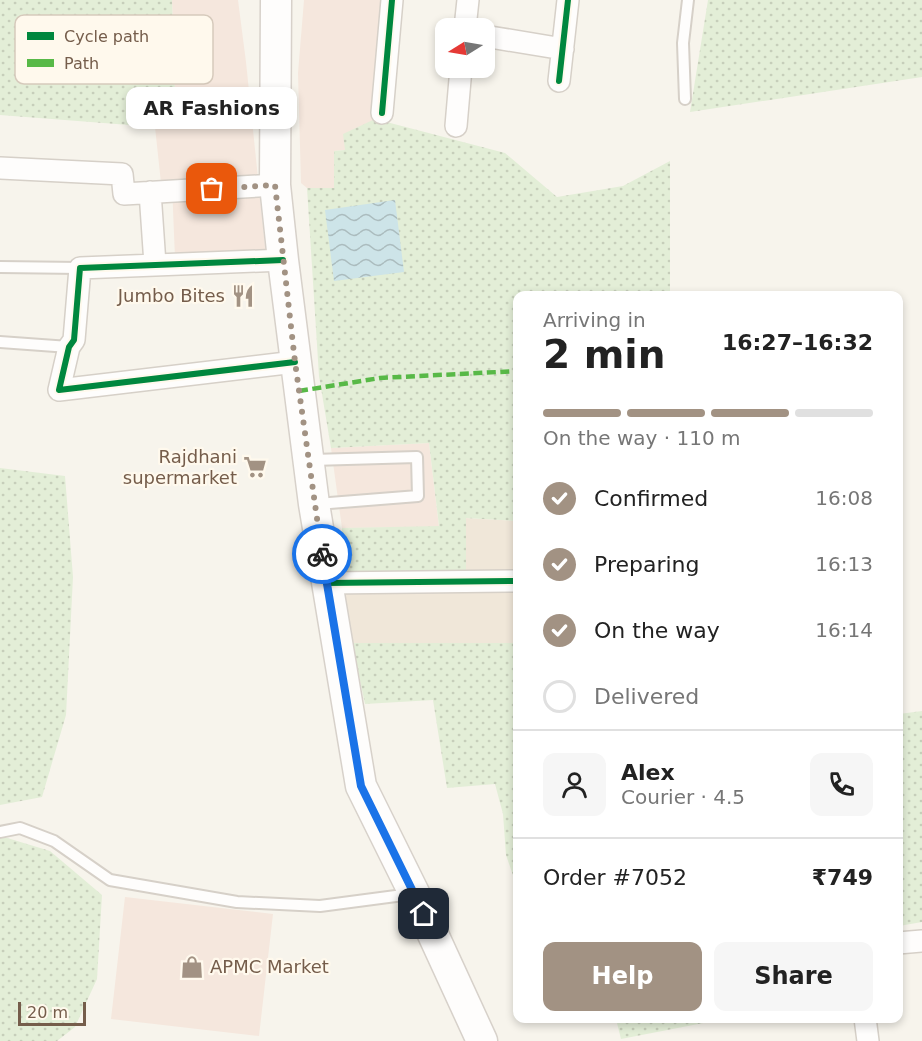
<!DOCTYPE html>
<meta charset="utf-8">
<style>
body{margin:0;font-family:"DejaVu Sans",sans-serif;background:#f6f6f6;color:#222;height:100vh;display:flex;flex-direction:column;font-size:22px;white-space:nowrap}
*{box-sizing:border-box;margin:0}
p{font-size:20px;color:#767676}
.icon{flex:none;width:33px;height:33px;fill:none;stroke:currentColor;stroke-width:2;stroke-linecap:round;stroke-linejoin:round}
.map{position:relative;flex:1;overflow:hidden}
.side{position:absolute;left:513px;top:291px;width:390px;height:732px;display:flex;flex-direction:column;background:#fff;border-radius:12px;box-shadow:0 3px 9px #0003}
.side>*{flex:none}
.needle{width:39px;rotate:259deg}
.controls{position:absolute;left:435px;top:18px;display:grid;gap:12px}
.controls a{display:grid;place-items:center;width:60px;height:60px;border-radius:12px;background:#fff;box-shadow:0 3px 9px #0003;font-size:30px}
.scale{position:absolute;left:18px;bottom:15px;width:68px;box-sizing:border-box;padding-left:6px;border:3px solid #755d4b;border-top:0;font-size:16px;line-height:21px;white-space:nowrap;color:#755d4b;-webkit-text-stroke:4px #fff9ed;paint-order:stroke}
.pin{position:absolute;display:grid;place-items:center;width:51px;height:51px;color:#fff;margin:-26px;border-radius:12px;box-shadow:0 3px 9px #0006}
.courier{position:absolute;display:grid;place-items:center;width:60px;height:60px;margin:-30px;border:4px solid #1a73e8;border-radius:50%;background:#fff;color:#222;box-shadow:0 2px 8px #0007}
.bubble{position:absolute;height:42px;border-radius:12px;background:#fff;box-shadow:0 3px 9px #0003;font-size:20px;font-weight:700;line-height:42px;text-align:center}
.summary em{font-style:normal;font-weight:700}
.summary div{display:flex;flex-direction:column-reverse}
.summary{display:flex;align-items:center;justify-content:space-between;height:102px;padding:0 30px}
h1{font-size:39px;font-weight:700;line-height:45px}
.bar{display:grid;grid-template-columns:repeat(4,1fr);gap:9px 6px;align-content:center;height:72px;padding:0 30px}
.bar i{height:8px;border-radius:4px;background:#e0e0e0}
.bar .active{background:#a29283}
.bar p{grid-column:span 4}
.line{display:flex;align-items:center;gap:15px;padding:0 30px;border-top:2px solid #e0e0e0}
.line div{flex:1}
.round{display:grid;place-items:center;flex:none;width:63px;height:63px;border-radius:12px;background:#f6f6f6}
ol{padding:0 30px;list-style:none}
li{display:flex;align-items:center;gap:18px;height:66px}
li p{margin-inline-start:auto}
li .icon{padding:6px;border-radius:50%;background:#a29283;color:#fff;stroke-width:4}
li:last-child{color:#767676}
li i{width:33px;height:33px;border:3px solid #e0e0e0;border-radius:50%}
.cta{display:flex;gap:12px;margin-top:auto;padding:12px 30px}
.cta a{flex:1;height:69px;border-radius:12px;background:#a29283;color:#fff;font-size:24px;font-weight:700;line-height:69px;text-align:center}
.cta a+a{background:#f6f6f6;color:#222}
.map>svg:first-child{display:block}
.residential{fill:#f0e7d9}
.commercial{fill:#f5e7dd}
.grass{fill:url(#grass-dots)}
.water{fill:url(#water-waves)}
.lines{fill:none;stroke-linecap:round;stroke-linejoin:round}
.lane-casing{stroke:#d6d0c8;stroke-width:14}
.street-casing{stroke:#d6d0c8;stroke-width:24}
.secondary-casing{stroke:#d7d1ca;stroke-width:33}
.lane{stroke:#fefdfc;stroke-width:10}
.street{stroke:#fefdfc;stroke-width:21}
.secondary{stroke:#fefdfc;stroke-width:30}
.quiet{stroke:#58b947;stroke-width:4.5;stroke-dasharray:9 4.5;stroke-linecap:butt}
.cycleway-casing{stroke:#fff9ed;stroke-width:10}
.cycleway{stroke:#00873e;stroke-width:6}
.done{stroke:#a29283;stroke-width:6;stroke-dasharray:0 10.8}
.route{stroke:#1a73e8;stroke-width:8}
.labels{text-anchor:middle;stroke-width:4.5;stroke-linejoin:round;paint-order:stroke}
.poi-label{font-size:18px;fill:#755d4b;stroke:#fff9ed;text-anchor:end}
.key{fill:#fff9ed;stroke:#d6cabc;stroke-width:1.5}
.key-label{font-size:16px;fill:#755d4b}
</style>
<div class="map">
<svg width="922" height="1041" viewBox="0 0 922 1041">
<defs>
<pattern id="grass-dots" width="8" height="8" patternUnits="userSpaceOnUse" patternTransform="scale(1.5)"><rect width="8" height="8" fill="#e3eed7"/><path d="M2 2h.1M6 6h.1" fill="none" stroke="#c6ceba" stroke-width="1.8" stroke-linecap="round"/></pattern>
<pattern id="water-waves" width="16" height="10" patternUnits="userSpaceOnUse" patternTransform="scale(1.5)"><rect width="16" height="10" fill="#cde4e8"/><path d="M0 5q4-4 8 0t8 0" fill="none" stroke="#abbcbe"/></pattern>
</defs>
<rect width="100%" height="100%" fill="#f7f4ec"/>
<path class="residential" d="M465,518L517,521V643H352L341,573L466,570Z"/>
<path class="commercial" d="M172,0H238L246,62L266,256L175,258L172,184L161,183L155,127L176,124Z
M304,0H387L375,119L345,150L334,151V188H307L301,183L298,73Z
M429,443L439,527L342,528L331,448Z
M125,897L273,914L259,1036L111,1019Z"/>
<path class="grass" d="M0,0H172L176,124L155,127L0,115Z
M708,0H922V77L690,112Z
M375,119L505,153L557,197L623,186L670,161V295L518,296L517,521L466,518V570L341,573L342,528L439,526L429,443L331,448L319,376L307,188H334V151L345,150L343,134Z
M0,468L65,476L73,577L66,715L42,797L0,805Z
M352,643H517V887L506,855L503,814L495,784L447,788L433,700L365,704Z
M922,711V922L899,926V714Z
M4,837L50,851L102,895L97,979L75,1027L57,1041H0V838Z
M616,1019V1018L724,1019L621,1039Z"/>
<path class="water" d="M395,200L404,272L334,281L325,210Z"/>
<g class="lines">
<g class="lane-casing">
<path id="lane" d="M685,99L683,43L688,0
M0,267L80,268
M0,342L69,347
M312,460L417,457L418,496L317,504
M0,832L20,828L54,841L110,880L237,902L320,906L411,894"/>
</g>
<g class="street-casing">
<path id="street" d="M465,28L468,0
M484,36L563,49
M559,81L568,0
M382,113L392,0
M456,126L461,68
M0,168L122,174L124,194L275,185
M150,192L155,264
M283,260L80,268L74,340L69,347L59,390L295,362
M326,583L518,581
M898,943L922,941
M865,1018L868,1041"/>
</g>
<g class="secondary-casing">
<path id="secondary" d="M276,0L275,185L283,260L314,504L361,786L414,893L482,1041"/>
</g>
<use href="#lane" class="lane"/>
<use href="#street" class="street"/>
<use href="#secondary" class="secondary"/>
<path class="quiet" d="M299,391L380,378L518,371"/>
<g class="cycleway-casing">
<path id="cycleway" d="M559,81L568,0
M382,113L392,0
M283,260L80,268L74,340L69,347L59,390L295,362
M326,583L518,581"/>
</g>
<use href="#cycleway" class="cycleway"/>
</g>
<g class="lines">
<path class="done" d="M212,189L275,185L295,362L322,554"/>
<path class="route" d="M322,554L361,786L424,914"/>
</g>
<defs>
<g id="restaurant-bare" transform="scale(1.8)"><path d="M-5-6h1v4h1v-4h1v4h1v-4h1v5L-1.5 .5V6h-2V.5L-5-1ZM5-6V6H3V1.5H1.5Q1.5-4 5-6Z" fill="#a29283" stroke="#fff9ed" stroke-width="2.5" paint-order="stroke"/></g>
<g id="supermarket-bare" transform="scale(1.8)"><path d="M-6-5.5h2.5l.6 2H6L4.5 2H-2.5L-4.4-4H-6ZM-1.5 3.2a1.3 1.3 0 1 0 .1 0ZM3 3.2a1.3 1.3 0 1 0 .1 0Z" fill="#a29283" stroke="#fff9ed" stroke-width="2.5" paint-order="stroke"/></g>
<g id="shop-bare" transform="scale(1.8)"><path d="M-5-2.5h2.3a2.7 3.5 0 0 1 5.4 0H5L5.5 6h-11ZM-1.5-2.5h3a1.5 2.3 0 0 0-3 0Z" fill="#a29283" stroke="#fff9ed" stroke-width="2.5" paint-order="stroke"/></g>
</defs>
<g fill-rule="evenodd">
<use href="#restaurant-bare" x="243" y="296"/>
<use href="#supermarket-bare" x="255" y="467"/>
<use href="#shop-bare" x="192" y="967"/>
</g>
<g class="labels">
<g class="poi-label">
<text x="225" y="302">Jumbo Bites</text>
<text x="237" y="463">Rajdhani<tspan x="237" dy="21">supermarket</tspan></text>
<text x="210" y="973" text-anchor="start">APMC Market</text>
</g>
</g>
<rect x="15" y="15" width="198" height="69" rx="9" class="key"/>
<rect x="27" y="32" width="27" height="8" fill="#00873e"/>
<rect x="27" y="59" width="27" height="8" fill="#58b947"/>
<g class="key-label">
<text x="64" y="42">Cycle path</text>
<text x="64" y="69">Path</text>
</g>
</svg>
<div class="controls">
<a><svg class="needle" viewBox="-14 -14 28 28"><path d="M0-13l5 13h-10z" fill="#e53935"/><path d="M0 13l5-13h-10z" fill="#767676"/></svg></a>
</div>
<div class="scale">20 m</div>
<div class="pin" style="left:212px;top:189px;background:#ea580c"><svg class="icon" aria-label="bag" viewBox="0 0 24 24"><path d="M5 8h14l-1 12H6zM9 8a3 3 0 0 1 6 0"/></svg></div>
<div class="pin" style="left:424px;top:914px;background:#1f2937"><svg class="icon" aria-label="home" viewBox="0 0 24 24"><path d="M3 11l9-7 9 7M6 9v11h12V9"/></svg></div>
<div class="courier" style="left:322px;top:554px"><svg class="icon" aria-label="bike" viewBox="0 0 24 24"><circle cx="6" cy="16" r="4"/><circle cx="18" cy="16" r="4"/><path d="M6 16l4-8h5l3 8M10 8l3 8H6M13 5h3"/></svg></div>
<div class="bubble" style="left:126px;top:87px;width:171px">AR Fashions</div>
<section class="side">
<div class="summary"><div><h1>2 min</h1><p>Arriving in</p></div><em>16:27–16:32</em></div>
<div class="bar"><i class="active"></i><i class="active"></i><i class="active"></i><i></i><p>On the way · 110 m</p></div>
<ol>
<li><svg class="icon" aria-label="check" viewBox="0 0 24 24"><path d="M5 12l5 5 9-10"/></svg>Confirmed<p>16:08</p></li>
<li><svg class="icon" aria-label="check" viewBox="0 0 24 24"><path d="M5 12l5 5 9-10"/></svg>Preparing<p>16:13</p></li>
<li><svg class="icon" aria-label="check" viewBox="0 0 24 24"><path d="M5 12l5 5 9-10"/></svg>On the way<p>16:14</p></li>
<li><i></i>Delivered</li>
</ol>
<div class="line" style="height:108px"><a class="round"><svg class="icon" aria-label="person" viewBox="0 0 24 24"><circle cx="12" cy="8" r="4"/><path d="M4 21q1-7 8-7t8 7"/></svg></a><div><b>Alex</b><p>Courier · 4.5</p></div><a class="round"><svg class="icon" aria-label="phone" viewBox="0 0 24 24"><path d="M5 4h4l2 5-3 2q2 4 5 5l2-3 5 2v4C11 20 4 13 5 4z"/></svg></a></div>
<div class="line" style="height:78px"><div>Order #7052</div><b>₹749</b></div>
<div class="cta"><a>Help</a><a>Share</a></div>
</section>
</div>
